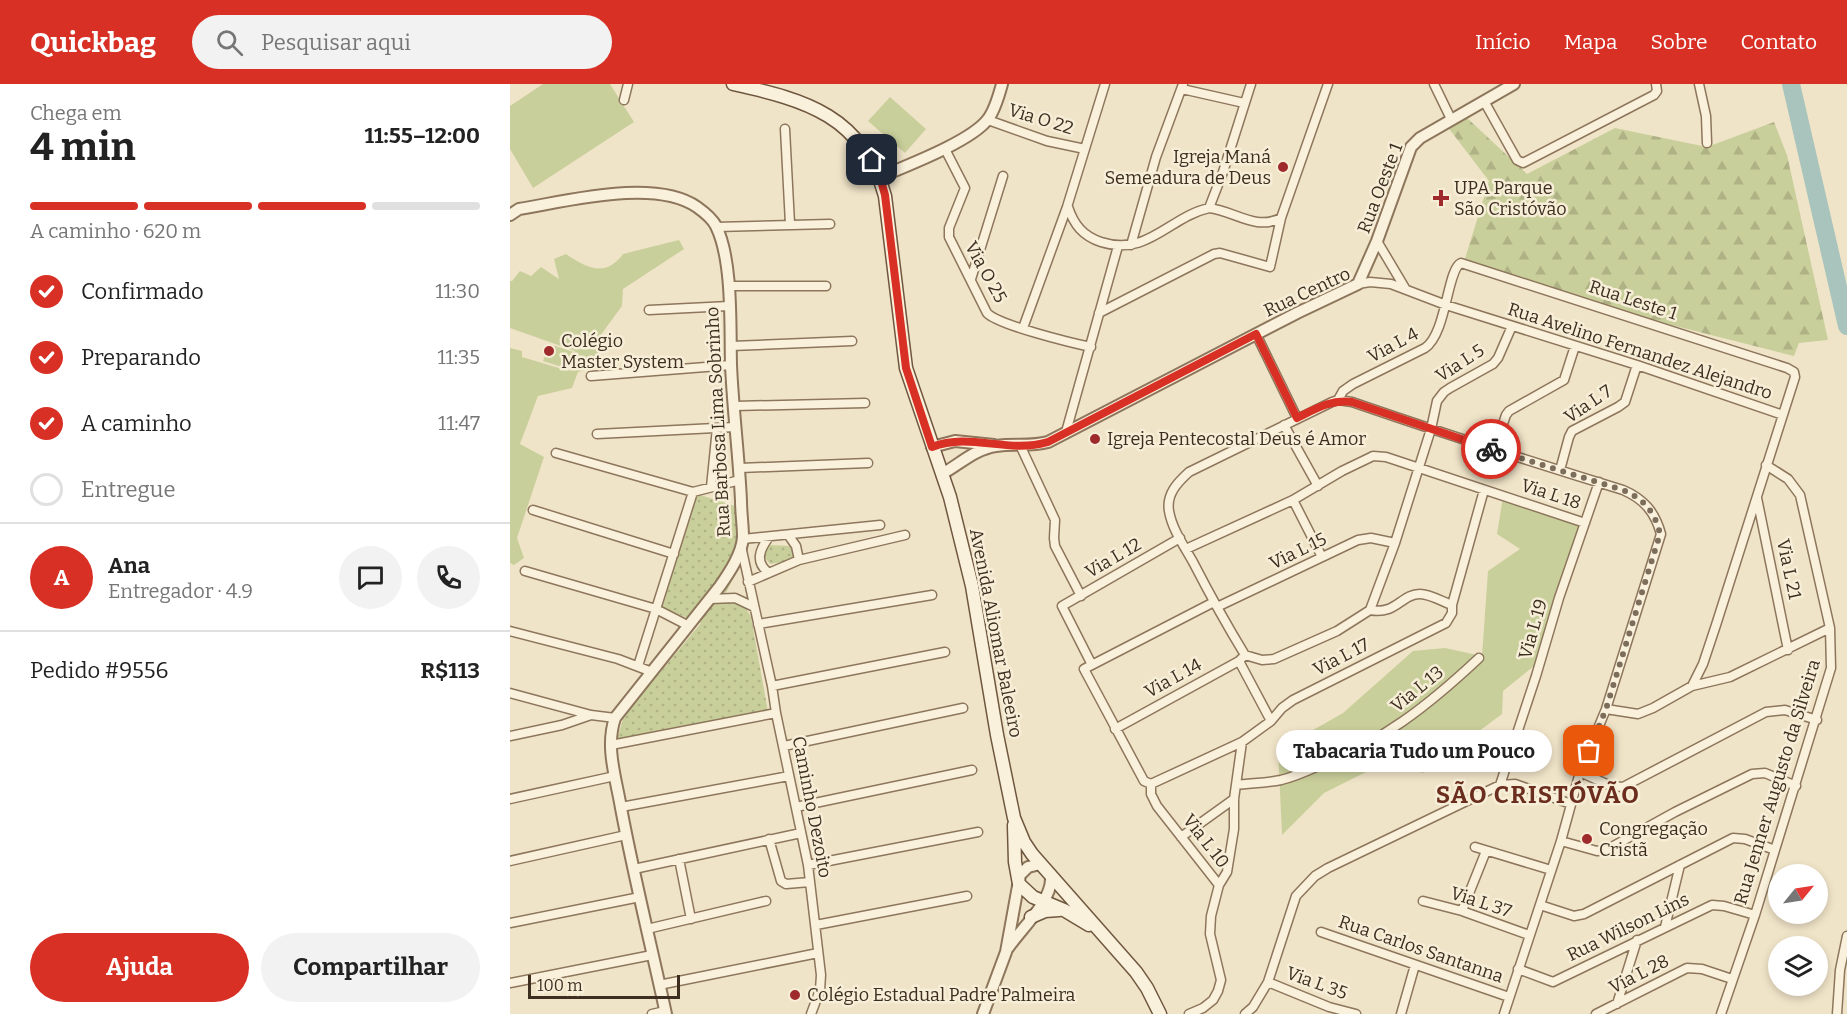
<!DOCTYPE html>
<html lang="pt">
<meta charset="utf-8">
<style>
body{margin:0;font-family:Bitter,serif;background:#f2f2f2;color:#222;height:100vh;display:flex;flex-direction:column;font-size:22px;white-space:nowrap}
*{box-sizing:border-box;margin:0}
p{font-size:20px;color:#767676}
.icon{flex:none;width:33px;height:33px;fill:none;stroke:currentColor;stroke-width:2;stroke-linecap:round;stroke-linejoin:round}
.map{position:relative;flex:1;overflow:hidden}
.sheet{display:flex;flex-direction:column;background:#fff;width:510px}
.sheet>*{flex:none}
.needle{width:39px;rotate:60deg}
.buttons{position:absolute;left:1258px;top:780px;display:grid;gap:12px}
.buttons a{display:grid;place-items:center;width:60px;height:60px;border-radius:50%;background:#fff;box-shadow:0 3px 9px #0003;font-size:30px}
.scale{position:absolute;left:18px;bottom:15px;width:152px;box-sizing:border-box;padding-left:6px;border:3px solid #3d2e20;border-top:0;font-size:16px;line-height:21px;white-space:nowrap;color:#3d2e20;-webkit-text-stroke:4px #f7eed8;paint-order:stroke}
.pin{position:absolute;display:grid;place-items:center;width:51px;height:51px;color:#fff;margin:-26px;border-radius:12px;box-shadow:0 3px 9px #0006}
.courier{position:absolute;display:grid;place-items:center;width:60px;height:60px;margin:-30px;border:4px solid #d93025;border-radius:50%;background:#fff;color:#222;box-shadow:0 2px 8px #0007}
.bubble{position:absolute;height:42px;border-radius:21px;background:#fff;box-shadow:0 3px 9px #0003;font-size:20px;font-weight:700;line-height:42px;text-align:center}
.summary em{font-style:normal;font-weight:700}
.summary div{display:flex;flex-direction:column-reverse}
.summary{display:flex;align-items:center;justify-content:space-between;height:102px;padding:0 30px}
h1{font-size:39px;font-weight:700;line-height:45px}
.bar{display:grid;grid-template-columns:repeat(4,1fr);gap:9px 6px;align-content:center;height:72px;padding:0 30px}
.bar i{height:8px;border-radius:4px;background:#e0e0e0}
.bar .on{background:#d93025}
.bar p{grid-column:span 4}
.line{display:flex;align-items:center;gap:15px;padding:0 30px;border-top:2px solid #e0e0e0}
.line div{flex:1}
.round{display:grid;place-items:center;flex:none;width:63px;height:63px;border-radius:32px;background:#f2f2f2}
ol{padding:0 30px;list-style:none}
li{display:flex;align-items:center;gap:18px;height:66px}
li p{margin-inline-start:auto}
li .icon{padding:6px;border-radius:50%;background:#d93025;color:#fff;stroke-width:4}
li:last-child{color:#767676}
li i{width:33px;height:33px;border:3px solid #e0e0e0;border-radius:50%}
.primary-button{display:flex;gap:12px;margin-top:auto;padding:12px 30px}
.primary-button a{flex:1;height:69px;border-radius:36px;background:#d93025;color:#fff;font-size:24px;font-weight:700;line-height:69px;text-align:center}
.primary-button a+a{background:#f2f2f2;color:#222}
header{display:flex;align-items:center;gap:36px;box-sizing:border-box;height:84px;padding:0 30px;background:#d93025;color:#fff}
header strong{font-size:28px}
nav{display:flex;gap:33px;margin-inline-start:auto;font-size:21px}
.search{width:420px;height:54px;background:#f2f2f2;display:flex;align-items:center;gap:15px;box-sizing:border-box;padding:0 21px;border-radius:33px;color:#767676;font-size:22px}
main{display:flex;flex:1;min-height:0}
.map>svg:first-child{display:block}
.grass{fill:#c9cf9b}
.forest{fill:url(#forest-firs)}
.park{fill:url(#park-dots)}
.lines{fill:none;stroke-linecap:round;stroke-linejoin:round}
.river{stroke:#a9c4bc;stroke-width:18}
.minor-casing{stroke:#8d765c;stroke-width:11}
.tertiary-casing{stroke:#8d765c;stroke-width:14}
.secondary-casing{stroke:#6f573f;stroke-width:15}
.minor{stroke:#faf1dc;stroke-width:8}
.tertiary{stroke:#faf1dc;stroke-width:10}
.secondary{stroke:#faf1dc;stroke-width:12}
.done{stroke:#7c6e5b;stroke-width:6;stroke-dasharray:0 10.8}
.route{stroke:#d93025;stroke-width:8}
.poi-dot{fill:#9e2a2b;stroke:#f7eed8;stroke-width:2}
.labels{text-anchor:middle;stroke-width:5;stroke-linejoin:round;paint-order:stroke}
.street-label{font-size:18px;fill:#3d2e20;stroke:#f7eed8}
.poi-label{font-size:18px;fill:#3d2e20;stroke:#f7eed8;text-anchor:start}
.district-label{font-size:24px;font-weight:bold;letter-spacing:1.5px;fill:#6b2e1e;stroke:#f7eed8}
</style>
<header>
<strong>Quickbag</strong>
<div class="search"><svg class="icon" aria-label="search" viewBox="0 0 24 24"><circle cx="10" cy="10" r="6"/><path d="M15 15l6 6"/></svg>Pesquisar aqui</div>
<nav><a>Início</a><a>Mapa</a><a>Sobre</a><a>Contato</a></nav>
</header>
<main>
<section class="sheet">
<div class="summary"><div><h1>4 min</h1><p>Chega em</p></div><em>11:55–12:00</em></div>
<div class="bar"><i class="on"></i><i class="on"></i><i class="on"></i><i></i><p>A caminho · 620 m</p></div>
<ol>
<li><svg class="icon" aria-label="check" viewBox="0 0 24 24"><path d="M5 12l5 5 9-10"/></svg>Confirmado<p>11:30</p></li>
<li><svg class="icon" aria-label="check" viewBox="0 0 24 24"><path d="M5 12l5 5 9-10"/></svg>Preparando<p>11:35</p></li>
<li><svg class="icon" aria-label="check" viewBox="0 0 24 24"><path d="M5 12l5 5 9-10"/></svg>A caminho<p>11:47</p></li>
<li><i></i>Entregue</li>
</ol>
<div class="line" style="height:108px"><b class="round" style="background:#d93025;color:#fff">A</b><div><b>Ana</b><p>Entregador · 4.9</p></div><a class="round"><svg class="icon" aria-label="chat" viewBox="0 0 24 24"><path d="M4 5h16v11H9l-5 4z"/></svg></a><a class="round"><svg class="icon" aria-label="phone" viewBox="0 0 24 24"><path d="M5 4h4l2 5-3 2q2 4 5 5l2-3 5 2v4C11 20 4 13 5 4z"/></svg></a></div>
<div class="line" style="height:78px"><div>Pedido #9556</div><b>R$113</b></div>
<div class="primary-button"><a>Ajuda</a><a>Compartilhar</a></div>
</section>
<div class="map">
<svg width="1337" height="930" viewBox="0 0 1337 930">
<defs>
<pattern id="forest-firs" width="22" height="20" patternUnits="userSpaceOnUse" patternTransform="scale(1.5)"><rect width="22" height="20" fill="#c9cf9b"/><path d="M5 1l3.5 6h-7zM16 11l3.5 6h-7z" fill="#aeb285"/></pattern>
<pattern id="park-dots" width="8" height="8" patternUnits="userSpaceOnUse" patternTransform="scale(1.5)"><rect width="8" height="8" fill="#c9cf9b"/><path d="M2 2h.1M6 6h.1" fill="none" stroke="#aeb285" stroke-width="1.8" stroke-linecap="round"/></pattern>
</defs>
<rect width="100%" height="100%" fill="#f0e4c8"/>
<path class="grass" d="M33,0H100L124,38L23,104L0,65V22Z
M380,13L416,45L395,69L358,37Z
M169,156L174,165L113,205L112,222L90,252L89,282L68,288L62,304L28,312L10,360L34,373L7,454L14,474L4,481L0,479V264L12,267V273L59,287L65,267L0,244V197H2L10,187L21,192L31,183L49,195L44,175L56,170C77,184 95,194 113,170Z
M39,260L64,268L58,285L33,277Z
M993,413L1077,441L1024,582L993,607L992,630L913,689L876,678L814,709L772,751L768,666L833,629L903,567L935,564L972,572L978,487L1010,465L987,450Z"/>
<path class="forest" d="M955,32L1017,90L1105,44L1197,63L1264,38L1277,71L1318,256L1289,259L1284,272L1067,217L953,181L979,97L937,42Z"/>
<path class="park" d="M187,410L231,424L236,468L216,509L210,515L234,521L241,533L258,628L107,655L114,632L191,539L152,524Z
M259,461L281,462L284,474L282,477L260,480L255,474L254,468Z"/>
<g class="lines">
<path class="river" d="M1281,0L1337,242"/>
<g class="minor-casing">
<path id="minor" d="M924,0L941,35
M1189,0L1196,32L1197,59
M672,5L734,19
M114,16L118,0
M974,17L1007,76L1013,79L1144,11L1147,7L1146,0
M478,36L537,57L575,65
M275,45L280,140
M435,65L455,104L439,144V153L477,229C488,241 562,259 581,263
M558,123C564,141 573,152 591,158C638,173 659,133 699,124C725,127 745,147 771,134
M699,124L713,88L741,0
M206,143L320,140
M867,157L895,204
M621,161L646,73L673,0
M461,195L493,92
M848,200L860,198L881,200L936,221L1127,281L1273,331
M218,202H316
M139,226L219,222
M589,229L704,170L710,169L760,183L771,134L818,0
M513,244L557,123L595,0
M746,250L787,334
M221,262L342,257
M81,292L221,281
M828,316L833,307L843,300L915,264C937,249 937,185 951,179L1277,284L1284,288L1285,293L1206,541L1193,580L1182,602
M225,322L355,319
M774,341L808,402
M556,348L608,162
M87,350L225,343
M510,361L545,436L544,454L545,462L571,512
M984,366L996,331L999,327L1054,296L1065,262
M46,369L183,408L230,396
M230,384L358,379
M1050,386L1059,353L1062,347L1108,323L1115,318L1127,281
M201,403L207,344
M1247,414L1278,566
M783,416L812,473
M23,426L164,470
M233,455L370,441
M231,462L262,602L266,629L298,781L311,891L310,906L301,930
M676,465L783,416L832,387L859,374L863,372L876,373L1075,439
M289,476L395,451
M15,487L146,525L179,542
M259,489C244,478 250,465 259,453
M238,498L289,476L286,462L279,452
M200,515L225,514L244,523
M704,518L574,585L634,697L641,700L732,658L761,637L772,624L783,616L936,539L942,529V521L974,406
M707,523L848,456L861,454L885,459
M860,526C887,531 891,510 910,510C920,510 933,518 942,521
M248,540L422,511
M0,547L108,575L142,588
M729,577L761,637
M582,581L552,522L670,454
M128,582L183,408
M262,602L435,568
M0,609L81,631L105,634
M1096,625L1128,630L1143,624L1182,602L1220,593L1320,544
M605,645L729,577L735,571
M0,652L52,641L81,631
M101,661L266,629
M274,662L453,624
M1070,688L1101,702L1113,703L1256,628L1275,626L1307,636
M641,700V710L647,722L709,801
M726,701C741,699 757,699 771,696C783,693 795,688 806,683C870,660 920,620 969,574
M990,701L1026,592L1049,514L1089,398
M0,715L105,692
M111,723L279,692
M286,723L462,686
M671,753L724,715
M259,755L271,797L276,800L300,798
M1051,757L1087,767L1098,765L1165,728L1242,690L1255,689L1286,702
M965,763L1041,786
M169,775L181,835
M0,777L116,751
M298,781L468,748
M124,785L291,749
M913,817L952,827L1019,851
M1030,821L1064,832L1074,830L1223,754L1235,755L1265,766
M952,827L976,767
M0,839L130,813
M306,841L457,812
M1155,843L1170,781
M137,845L256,817
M811,848L999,913
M1008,885L1043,898L1202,821L1214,822L1245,831
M758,898L819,923L846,930
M0,899L142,871
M149,901L308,869
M1107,920L1127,856
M142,930L155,927
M679,930L693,924L703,916L708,907L711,896L700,850L701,832L709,801L717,788L724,745V715L732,658
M735,930L743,923L758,898L786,812L805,792L818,784L990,701L1005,700L1061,720
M891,930L905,881
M994,930L1051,757L1070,688L1096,625L1151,450C1145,428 1134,415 1113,406C1022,378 932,349 842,318L828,316L822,318L679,388C668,398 656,410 659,427C662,445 674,462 683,478C699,509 716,540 735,571L752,576L764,575L827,547L860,526L885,459L921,345L927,317L934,308L940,304L983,280L988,274L1002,242
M1086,930L1177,884L1192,885L1222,895
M1211,930L1245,831L1321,584L1320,544L1290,411L1278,395L1256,381
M1327,930L1330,886L1337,852"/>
</g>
<g class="tertiary-casing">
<path id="tertiary" d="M370,93C396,82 462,57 478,35C485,26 489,11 492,0
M0,131L9,125C58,117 145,94 187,123C194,128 202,134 206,142C223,176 220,243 221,281C223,327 229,372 231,417C231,429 233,441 233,453C232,470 219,489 210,502L105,634C95,663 106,694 111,724C124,793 141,861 156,930
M422,363L445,357L484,361
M432,390C450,380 465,365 486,362C504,359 520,363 538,358L787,229L848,200L867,157L901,63L910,54L1004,0
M498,864C511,845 542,817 541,794
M473,930L496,868L510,791L518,783L530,780"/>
</g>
<g class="secondary-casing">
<path id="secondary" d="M223,0C296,16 353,32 375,112L396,284L440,413L462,502L487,651L504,734L514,758L522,770L626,888L637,904L650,930
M504,741L505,778L509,800L523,813L554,826L579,841
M521,833L535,827L549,826"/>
</g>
<use href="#minor" class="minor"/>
<use href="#tertiary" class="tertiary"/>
<use href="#secondary" class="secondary"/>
</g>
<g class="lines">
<path class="done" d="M981,365L1113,406C1134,415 1145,428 1150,450L1096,625L1079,667"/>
<path class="route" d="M362,76L370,93L375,111L396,284L422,363C461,348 497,370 538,358L746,250L787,334C805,325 821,315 842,318L981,365"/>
</g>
<g class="poi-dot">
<circle cx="773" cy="83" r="6"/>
<path d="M928 105h6v6h6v6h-6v6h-6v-6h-6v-6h6z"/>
<circle cx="39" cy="267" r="6"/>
<circle cx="585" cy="355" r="6"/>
<circle cx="1077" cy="755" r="6"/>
<circle cx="285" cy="911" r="6"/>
</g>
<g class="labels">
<g class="street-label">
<text transform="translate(531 35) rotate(17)" y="6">Via O 22</text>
<text transform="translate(870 104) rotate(-69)" y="6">Rua Oeste 1</text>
<text transform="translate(476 188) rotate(61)" y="6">Via O 25</text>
<text transform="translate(797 208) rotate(-25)" y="6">Rua Centro</text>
<text transform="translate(1123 216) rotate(18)" y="6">Rua Leste 1</text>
<text transform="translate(883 261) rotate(-28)" y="6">Via L 4</text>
<text transform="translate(1130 267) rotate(18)" y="6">Rua Avelino Fernandez Alejandro</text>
<text transform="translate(950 279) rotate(-33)" y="6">Via L 5</text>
<text transform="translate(1078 320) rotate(-34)" y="6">Via L 7</text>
<text transform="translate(208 338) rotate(-93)" y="6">Rua Barbosa Lima Sobrinho</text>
<text transform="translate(1041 410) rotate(18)" y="6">Via L 18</text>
<text transform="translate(788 467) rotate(-26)" y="6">Via L 15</text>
<text transform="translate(603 474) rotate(-30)" y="6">Via L 12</text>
<text transform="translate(1279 485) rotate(78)" y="6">Via L 21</text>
<text transform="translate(1023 545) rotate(-74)" y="6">Via L 19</text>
<text transform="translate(486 549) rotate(79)" y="6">Avenida Aliomar Baleeiro</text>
<text transform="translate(831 573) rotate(-27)" y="6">Via L 17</text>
<text transform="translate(663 594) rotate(-29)" y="6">Via L 14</text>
<text transform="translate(907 605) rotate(-39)" y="6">Via L 13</text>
<text transform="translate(1267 698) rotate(-73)" y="6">Rua Jenner Augusto da Silveira</text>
<text transform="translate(302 723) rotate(79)" y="6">Caminho Dezoito</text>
<text transform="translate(696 757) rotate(52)" y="6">Via L 10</text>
<text transform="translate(971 818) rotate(18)" y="6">Via L 37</text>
<text transform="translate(1118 843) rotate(-26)" y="6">Rua Wilson Lins</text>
<text transform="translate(911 865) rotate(19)" y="6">Rua Carlos Santanna</text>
<text transform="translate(1129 890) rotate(-27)" y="6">Via L 28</text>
<text transform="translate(807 899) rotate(20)" y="6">Via L 35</text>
</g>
<g class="poi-label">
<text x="761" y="79" text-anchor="end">Igreja Maná<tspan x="761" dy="21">Semeadura de Deus</tspan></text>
<text x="944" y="110">UPA Parque<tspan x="944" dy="21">São Cristóvão</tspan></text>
<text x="51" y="263">Colégio<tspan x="51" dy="21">Master System</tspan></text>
<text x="597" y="361">Igreja Pentecostal Deus é Amor</text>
<text x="1089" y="751">Congregação<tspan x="1089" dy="21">Cristã</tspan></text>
<text x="297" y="917">Colégio Estadual Padre Palmeira</text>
</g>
<g class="district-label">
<text x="1028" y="719">SÃO CRISTÓVÃO</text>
</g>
</g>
</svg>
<div class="buttons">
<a><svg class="needle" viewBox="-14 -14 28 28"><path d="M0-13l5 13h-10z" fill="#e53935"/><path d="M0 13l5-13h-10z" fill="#767676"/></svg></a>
<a><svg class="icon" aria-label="layers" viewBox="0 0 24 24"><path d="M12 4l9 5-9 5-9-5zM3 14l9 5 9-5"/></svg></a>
</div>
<div class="scale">100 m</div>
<div class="pin" style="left:1079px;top:667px;background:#ea580c"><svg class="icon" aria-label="bag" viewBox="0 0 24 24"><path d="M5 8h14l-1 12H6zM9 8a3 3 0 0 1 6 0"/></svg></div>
<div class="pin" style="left:362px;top:76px;background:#1f2937"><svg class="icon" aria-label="home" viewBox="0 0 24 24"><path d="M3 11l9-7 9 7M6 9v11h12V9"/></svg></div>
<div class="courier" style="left:981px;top:365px"><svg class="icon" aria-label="bike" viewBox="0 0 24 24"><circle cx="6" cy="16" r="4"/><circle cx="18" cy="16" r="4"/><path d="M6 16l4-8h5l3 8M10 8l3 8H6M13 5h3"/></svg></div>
<div class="bubble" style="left:766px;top:646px;width:276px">Tabacaria Tudo um Pouco</div>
</div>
</main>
